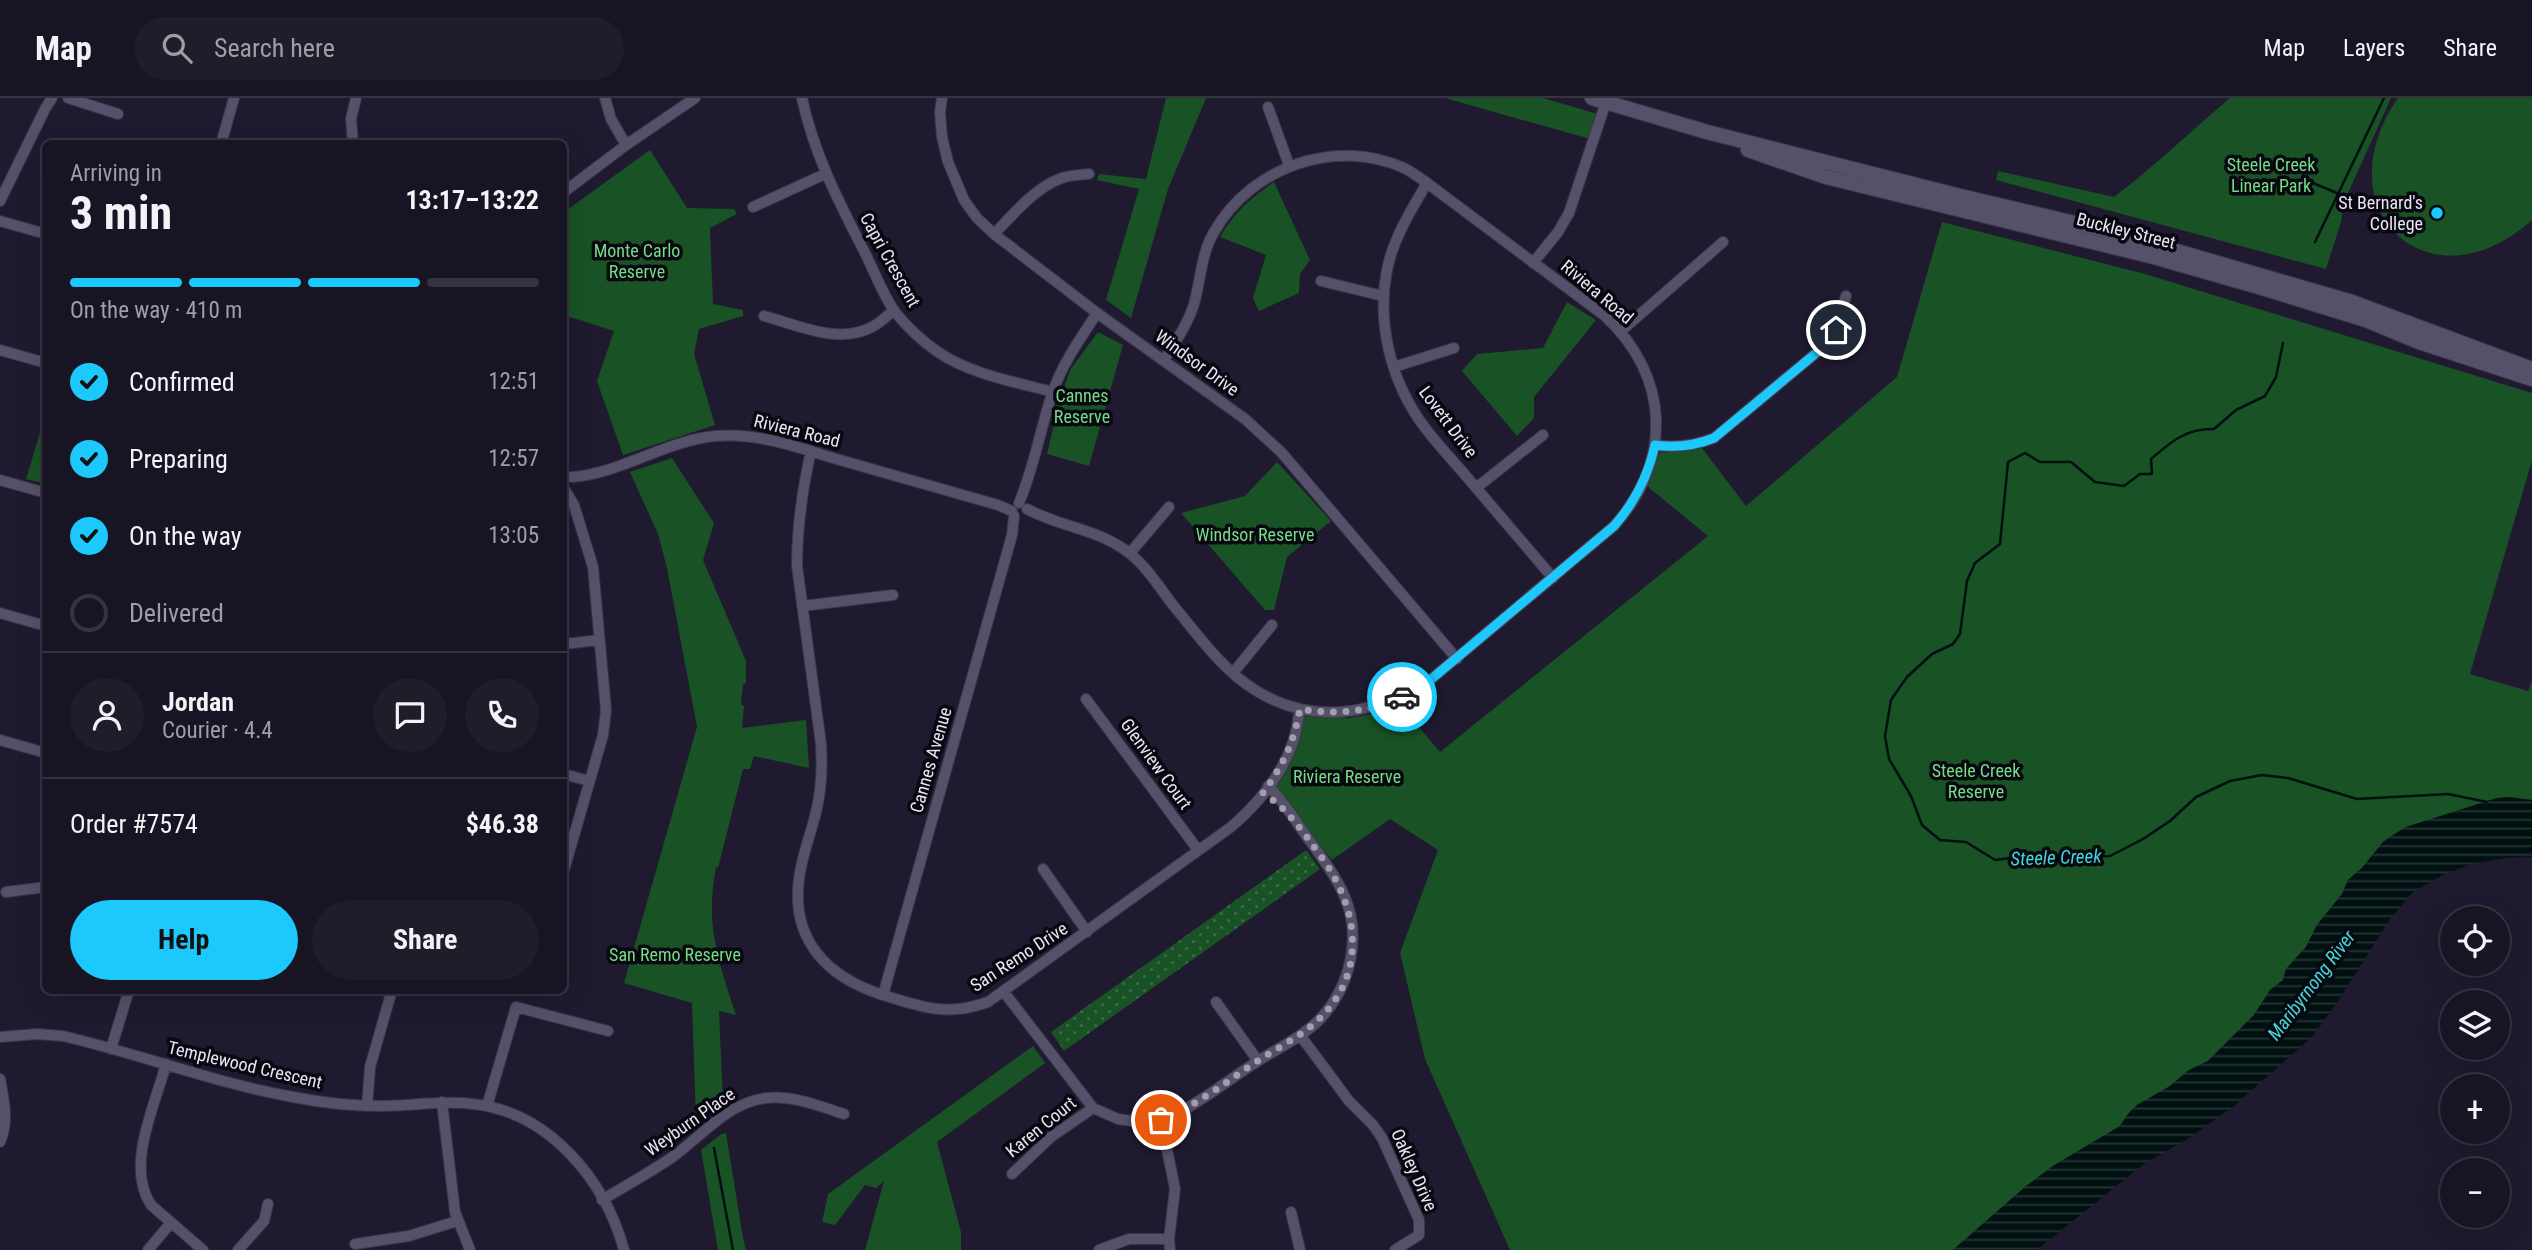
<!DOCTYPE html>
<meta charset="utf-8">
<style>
body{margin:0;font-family:"Roboto Condensed",sans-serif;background:#201d2b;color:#f1f3f6;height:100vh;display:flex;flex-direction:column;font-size:26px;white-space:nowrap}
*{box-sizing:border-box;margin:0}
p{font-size:23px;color:#9e9ea6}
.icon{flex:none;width:38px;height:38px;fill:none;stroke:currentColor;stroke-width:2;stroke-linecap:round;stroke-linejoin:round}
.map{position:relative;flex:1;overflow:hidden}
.details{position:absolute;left:42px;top:42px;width:525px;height:854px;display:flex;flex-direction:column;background:#171423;border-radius:10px;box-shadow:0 7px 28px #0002,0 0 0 2px #363341}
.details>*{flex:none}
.buttons{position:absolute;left:2440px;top:808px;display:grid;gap:14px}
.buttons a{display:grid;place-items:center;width:70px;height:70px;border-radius:50%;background:#171423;box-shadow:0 7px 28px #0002,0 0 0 2px #363341;font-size:35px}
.pin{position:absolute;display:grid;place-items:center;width:60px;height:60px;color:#fff;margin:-30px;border:4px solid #fff;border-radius:50%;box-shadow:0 2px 7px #0007}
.courier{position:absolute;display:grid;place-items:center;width:70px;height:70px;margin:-35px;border:5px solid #1dc9fc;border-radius:50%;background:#fff;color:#222;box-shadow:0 2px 9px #0007}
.head em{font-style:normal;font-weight:700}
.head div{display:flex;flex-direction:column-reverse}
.head{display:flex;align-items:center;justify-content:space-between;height:119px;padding:0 28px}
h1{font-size:46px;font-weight:700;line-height:52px}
.bar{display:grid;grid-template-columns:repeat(4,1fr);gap:10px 7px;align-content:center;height:84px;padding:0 28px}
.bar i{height:9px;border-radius:5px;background:#363341}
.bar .active{background:#1dc9fc}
.bar p{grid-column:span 4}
.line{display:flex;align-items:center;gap:18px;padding:0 28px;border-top:2px solid #363341}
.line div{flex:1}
.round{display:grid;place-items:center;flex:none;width:74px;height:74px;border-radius:37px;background:#201d2b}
ol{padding:0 28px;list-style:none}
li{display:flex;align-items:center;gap:21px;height:77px}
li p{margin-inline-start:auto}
li .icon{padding:7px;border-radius:50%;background:#1dc9fc;color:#111;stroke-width:4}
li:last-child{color:#9e9ea6}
li i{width:38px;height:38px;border:4px solid #363341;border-radius:50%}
.button{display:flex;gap:14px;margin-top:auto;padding:14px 28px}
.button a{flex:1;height:80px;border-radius:42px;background:#1dc9fc;color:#111;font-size:28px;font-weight:700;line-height:80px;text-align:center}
.button a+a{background:#201d2b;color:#f1f3f6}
header{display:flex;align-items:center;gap:42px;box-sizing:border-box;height:98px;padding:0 35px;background:#171423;border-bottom:2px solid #363341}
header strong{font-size:33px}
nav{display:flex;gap:38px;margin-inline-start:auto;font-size:24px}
.search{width:490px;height:63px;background:#201d2b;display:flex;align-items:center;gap:18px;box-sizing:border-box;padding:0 24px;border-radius:38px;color:#9e9ea6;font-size:26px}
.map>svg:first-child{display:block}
.grass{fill:url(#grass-dots)}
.park{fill:#195225}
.water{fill:url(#water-rules)}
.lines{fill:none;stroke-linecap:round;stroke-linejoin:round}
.stream{stroke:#011111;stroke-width:2.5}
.street-casing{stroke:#3b3648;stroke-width:12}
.secondary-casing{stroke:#3b3648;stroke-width:16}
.street{stroke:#56516a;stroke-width:10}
.secondary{stroke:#56516a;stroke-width:14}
.done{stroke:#a29eaf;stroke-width:7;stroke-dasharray:0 12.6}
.route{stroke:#1dc9fc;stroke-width:9}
.poi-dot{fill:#1dc9fc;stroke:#09070f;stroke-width:2.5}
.labels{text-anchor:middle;stroke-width:7;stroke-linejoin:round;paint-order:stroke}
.park-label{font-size:18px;fill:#75dd86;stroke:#09070f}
.poi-label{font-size:18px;fill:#e8e5f4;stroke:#09070f;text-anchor:end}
.street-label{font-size:18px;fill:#e8e5f4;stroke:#09070f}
.water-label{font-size:19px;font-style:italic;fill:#3ed8da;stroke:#09070f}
</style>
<header>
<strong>Map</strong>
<div class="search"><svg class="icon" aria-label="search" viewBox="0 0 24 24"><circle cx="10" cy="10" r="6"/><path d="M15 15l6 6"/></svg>Search here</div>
<nav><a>Map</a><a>Layers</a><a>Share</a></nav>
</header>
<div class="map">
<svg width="2532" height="1152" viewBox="0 0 2532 1152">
<defs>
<pattern id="grass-dots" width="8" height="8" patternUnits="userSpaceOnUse" patternTransform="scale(1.75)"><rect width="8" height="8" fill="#195225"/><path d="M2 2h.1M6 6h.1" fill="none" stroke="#3a6b45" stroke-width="1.8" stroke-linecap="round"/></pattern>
<pattern id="water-rules" width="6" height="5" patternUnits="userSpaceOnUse" patternTransform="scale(1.75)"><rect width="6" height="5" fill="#011111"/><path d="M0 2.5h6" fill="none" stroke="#263434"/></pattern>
</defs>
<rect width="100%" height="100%" fill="#1f1a2f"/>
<path class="grass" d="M1306,752L1320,771L1064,953L1051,934Z"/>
<path class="park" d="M1166,0H1206L1168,91L1131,220L1106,202L1139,91L1097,82L1099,76L1146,81Z
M1445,0H1543L1598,16L1590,41Z
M2230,0H2391L2343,106L2341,124L2326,171L1996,82L1998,73L2114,99C2155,68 2191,33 2230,0Z
M2398,0H2532V122C2429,214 2321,111 2398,0Z
M650,52L687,110L734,111L737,116L710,130L713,206L743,212V218L699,231L694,256L715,327L623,357L597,283L614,233L564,217V114Z
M1274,84L1310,162L1300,176L1299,195L1259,213L1253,200L1266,157L1220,139C1234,114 1251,100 1274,84Z
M1942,124L2145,176L2532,295V362L2470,576L2528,593L2532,583V702L2497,700L2406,729L2396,735L2383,744L2362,770L2348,782L2342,796L2317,827L2306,849L2286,871L2283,882L2270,892L2254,917L2208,963L2189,972L2171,988L2137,1007L2128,1016L2120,1028L2053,1068L2025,1089L1953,1152H1510L1425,961L1400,855L1438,752L1390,721L1332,762L1274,690L1297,646L1304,618L1349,620L1403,610L1440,654L1708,438L1647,388L1658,355L1702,350L1746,408L1897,279Z
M1567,204L1596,222L1534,299V320L1517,338L1462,273L1477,256L1543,250Z
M1098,234L1123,247L1089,368L1047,356L1059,305L1070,272Z
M41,331L45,332V386L26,381Z
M672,360L714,425L703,462L746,563V585L743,586L741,607L744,608L742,630L806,622L809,670L754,658L750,671H743L718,770L716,769C705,828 718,862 736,917L719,913L723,1004L696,1024L692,905L624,885L697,629L667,470L658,436L630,374Z
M1277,364L1331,423L1287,459L1274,512H1265L1181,415L1245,398Z
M1033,948L1045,965L937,1044L961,1134V1152H865L884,1083L876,1090L865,1087L835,1127L822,1124L828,1096Z
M726,1035L743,1140L746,1152H718L701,1052L721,1036Z"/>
<path class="water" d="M2509,699L2532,702V759L2506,760L2471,766L2443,777L2413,794L2391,820L2335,908L2312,939L2233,1009L2186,1042L2145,1065L2037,1152H1953L2025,1089L2053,1068L2120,1028L2128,1016L2137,1007L2170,988L2189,972L2208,963L2254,917L2270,892L2283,882L2286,871L2306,849L2317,827L2342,796L2348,782L2362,770L2383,744L2406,729L2497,700Z"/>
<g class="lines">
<path class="stream" d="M2263,81L2279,86L2308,83L2337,95
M2315,144L2384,0
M2283,245L2276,279L2265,298L2236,312L2214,331C2186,330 2171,344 2151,361L2152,376H2140L2124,388L2095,384L2071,364H2040L2025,355L2008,364L2000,446L1975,465L1967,483L1960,536L1953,546L1932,556L1907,579L1891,602L1885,638L1889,661L1911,698L1922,727L1940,742L1966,744L1995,762L2033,757L2043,761L2110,758L2143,741L2170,723L2196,699L2230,683L2262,677L2288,680L2357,701L2448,696L2487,704
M714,1050L733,1152"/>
<g class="street-casing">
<path id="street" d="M68,0L118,16
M605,0L611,21L626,47
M802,0C814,57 840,106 866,157C875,175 883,197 895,214C907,229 922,243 938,254C970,276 1015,284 1053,294
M942,0L940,14L942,39L948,64L964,102L977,120L994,136L1097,215L1245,321L1282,355L1457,561
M1268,9L1289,67
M221,46L234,0
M353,46L351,21L356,0
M1427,85C1411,112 1393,141 1387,172C1377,223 1390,278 1418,320C1432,341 1450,359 1466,378C1495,412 1524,446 1553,480
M564,94L626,47L695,0
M0,103L45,11L52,0
M753,109L825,76
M0,123L46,136
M994,136C1014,116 1034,90 1062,80C1070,77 1080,77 1089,76
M1533,165L1558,134L1569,115L1606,4
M1321,183L1383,198
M764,218C798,227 838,247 872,229C880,225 887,218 894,212
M1621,233L1723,144
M0,252L46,265
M1394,269L1454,250
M1655,347C1676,350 1694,348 1714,340L1827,246L1836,232L1846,198
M811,353C802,393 797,427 797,468L821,646C822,664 822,681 819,699C815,727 802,754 799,781C791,841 826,878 880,896C920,909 947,919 988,904L1231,729C1257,707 1282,677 1293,644C1297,633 1298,621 1300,611
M572,379C622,375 665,343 715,338C758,334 799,350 840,362C893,377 945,392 998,407L1012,413
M0,382L46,395
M1476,390L1543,337
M1019,405C1034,370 1040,332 1052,296C1062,266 1080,241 1097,215
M1027,411C1060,429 1099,431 1129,455C1148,469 1162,494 1177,512C1201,541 1224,573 1255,592C1311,627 1368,617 1423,588L1614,428C1673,362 1670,279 1605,218L1427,85C1420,80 1412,74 1404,70C1335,39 1251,69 1214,134C1201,156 1201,181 1194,206C1188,226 1175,244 1164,262
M1130,455L1169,409
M802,508L893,497
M0,515L46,528
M564,546L599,542
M1233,575L1272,527
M1086,601L1198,752
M0,642L46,655
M564,676L589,683
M1043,771L1087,834
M564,772L603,637L606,612L593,469L574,407L565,392
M6,794L46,789
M1004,894L1093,1010L1118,1021L1139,1024L1161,1022L1174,1017C1203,1003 1228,982 1255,965C1276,951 1303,939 1321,920C1351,887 1362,838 1344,797C1336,778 1324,763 1313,747C1298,728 1286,705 1268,688
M883,897L1012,437L1014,418
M1216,904L1258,963
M1300,937L1349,1003L1373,1027L1382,1040L1419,1122V1137L1395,1152
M0,939L37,936L63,938C140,956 215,985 293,999C323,1005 353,1008 383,1008C413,1008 443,1002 473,1006C549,1014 605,1082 624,1152
M111,951L129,892
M166,966C155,1008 125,1068 151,1107L203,1152
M0,981C4,1003 9,1023 0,1044
M442,1004L455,1114L470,1152
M367,1008L370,969L392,892
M487,1008L516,909L608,933
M1161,1022L1175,1091L1169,1141L1170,1152
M1012,1076L1051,1039L1093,1010
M602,1102C625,1088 649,1075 671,1060C701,1039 727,1005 766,1000C792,997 819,1008 844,1016
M1291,1114L1300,1152
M355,1146L409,1138L457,1123
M148,1152L170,1126
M238,1152L264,1123L268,1106
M1099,1152L1129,1141H1169"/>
</g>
<g class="secondary-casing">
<path id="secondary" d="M1592,0L1707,34L1960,98L2104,132L2352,204L2532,271
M1748,52L1826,79L2154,159L2259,189L2366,222L2419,244L2532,281"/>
</g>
<use href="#street" class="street"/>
<use href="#secondary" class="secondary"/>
</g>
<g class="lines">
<path class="done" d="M1161,1022C1195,1008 1225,985 1256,964C1277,950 1300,939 1318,922C1369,874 1358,808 1320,757C1302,733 1289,712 1263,695C1284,665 1293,647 1300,611C1336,617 1369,614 1402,599"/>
<path class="route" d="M1402,599L1423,588L1614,428C1635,404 1648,378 1655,347C1676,350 1694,348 1714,340L1827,246L1836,232"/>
</g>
<circle class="poi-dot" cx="2437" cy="115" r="7"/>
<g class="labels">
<g class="park-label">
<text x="2271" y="73">Steele Creek<tspan x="2271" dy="21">Linear Park</tspan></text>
<text x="637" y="159">Monte Carlo<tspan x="637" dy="21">Reserve</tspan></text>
<text x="1082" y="304">Cannes<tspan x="1082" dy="21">Reserve</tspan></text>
<text x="1255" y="443">Windsor Reserve</text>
<text x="1976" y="679">Steele Creek<tspan x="1976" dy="21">Reserve</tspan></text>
<text x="1347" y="685">Riviera Reserve</text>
<text x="675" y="863">San Remo Reserve</text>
</g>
<g class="poi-label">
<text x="2423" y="111">St Bernard's<tspan x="2423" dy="21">College</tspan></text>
</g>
<g class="street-label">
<text transform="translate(2126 133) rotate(14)" y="6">Buckley Street</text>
<text transform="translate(890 162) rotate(61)" y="6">Capri Crescent</text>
<text transform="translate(1597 194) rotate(40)" y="6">Riviera Road</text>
<text transform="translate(1197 265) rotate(36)" y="6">Windsor Drive</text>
<text transform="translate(1448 324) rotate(53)" y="6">Lovett Drive</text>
<text transform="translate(797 333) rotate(14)" y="6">Riviera Road</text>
<text transform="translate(931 662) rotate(-74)" y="6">Cannes Avenue</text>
<text transform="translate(1156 666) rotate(54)" y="6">Glenview Court</text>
<text transform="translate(1019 859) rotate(-33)" y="6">San Remo Drive</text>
<text transform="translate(245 967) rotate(13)" y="6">Templewood Crescent</text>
<text transform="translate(690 1024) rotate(-35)" y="6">Weyburn Place</text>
<text transform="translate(1041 1029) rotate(-39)" y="6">Karen Court</text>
<text transform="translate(1414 1072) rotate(66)" y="6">Oakley Drive</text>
</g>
<g class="water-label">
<text transform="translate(2056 759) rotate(-2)" y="7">Steele Creek</text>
<text transform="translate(2311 887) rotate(-53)" y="7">Maribyrnong River</text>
</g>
</g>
</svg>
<div class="buttons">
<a><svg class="icon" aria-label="locate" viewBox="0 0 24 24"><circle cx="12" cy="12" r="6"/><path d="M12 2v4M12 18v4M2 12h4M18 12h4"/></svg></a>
<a><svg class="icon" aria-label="layers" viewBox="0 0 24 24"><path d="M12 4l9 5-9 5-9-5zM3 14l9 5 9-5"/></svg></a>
<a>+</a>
<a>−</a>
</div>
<div class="pin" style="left:1161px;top:1022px;background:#ea580c"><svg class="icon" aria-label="bag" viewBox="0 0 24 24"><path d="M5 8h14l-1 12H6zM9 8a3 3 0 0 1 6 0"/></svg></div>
<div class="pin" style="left:1836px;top:232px;background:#1f2937"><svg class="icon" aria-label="home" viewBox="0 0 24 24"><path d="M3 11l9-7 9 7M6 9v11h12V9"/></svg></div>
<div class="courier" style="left:1402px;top:599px"><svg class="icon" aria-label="car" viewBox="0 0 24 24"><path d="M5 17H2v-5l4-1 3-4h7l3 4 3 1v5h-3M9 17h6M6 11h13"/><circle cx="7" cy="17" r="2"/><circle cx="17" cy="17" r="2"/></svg></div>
<section class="details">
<div class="head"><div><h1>3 min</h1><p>Arriving in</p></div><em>13:17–13:22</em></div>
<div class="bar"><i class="active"></i><i class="active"></i><i class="active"></i><i></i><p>On the way · 410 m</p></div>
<ol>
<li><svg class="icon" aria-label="check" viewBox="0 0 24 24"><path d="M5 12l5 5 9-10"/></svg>Confirmed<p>12:51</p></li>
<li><svg class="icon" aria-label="check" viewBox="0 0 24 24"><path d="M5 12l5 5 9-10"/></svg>Preparing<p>12:57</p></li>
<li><svg class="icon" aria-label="check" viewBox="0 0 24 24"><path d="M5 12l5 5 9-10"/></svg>On the way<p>13:05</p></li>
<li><i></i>Delivered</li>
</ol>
<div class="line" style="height:126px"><a class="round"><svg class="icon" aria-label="person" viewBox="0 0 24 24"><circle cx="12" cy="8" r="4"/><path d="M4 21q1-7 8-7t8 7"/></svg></a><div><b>Jordan</b><p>Courier · 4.4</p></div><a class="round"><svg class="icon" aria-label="chat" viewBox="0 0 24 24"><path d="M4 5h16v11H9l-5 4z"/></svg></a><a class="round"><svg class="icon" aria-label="phone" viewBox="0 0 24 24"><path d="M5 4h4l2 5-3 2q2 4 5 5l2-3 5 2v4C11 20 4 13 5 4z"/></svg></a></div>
<div class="line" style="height:91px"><div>Order #7574</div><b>$46.38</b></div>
<div class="button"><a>Help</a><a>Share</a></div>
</section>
</div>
